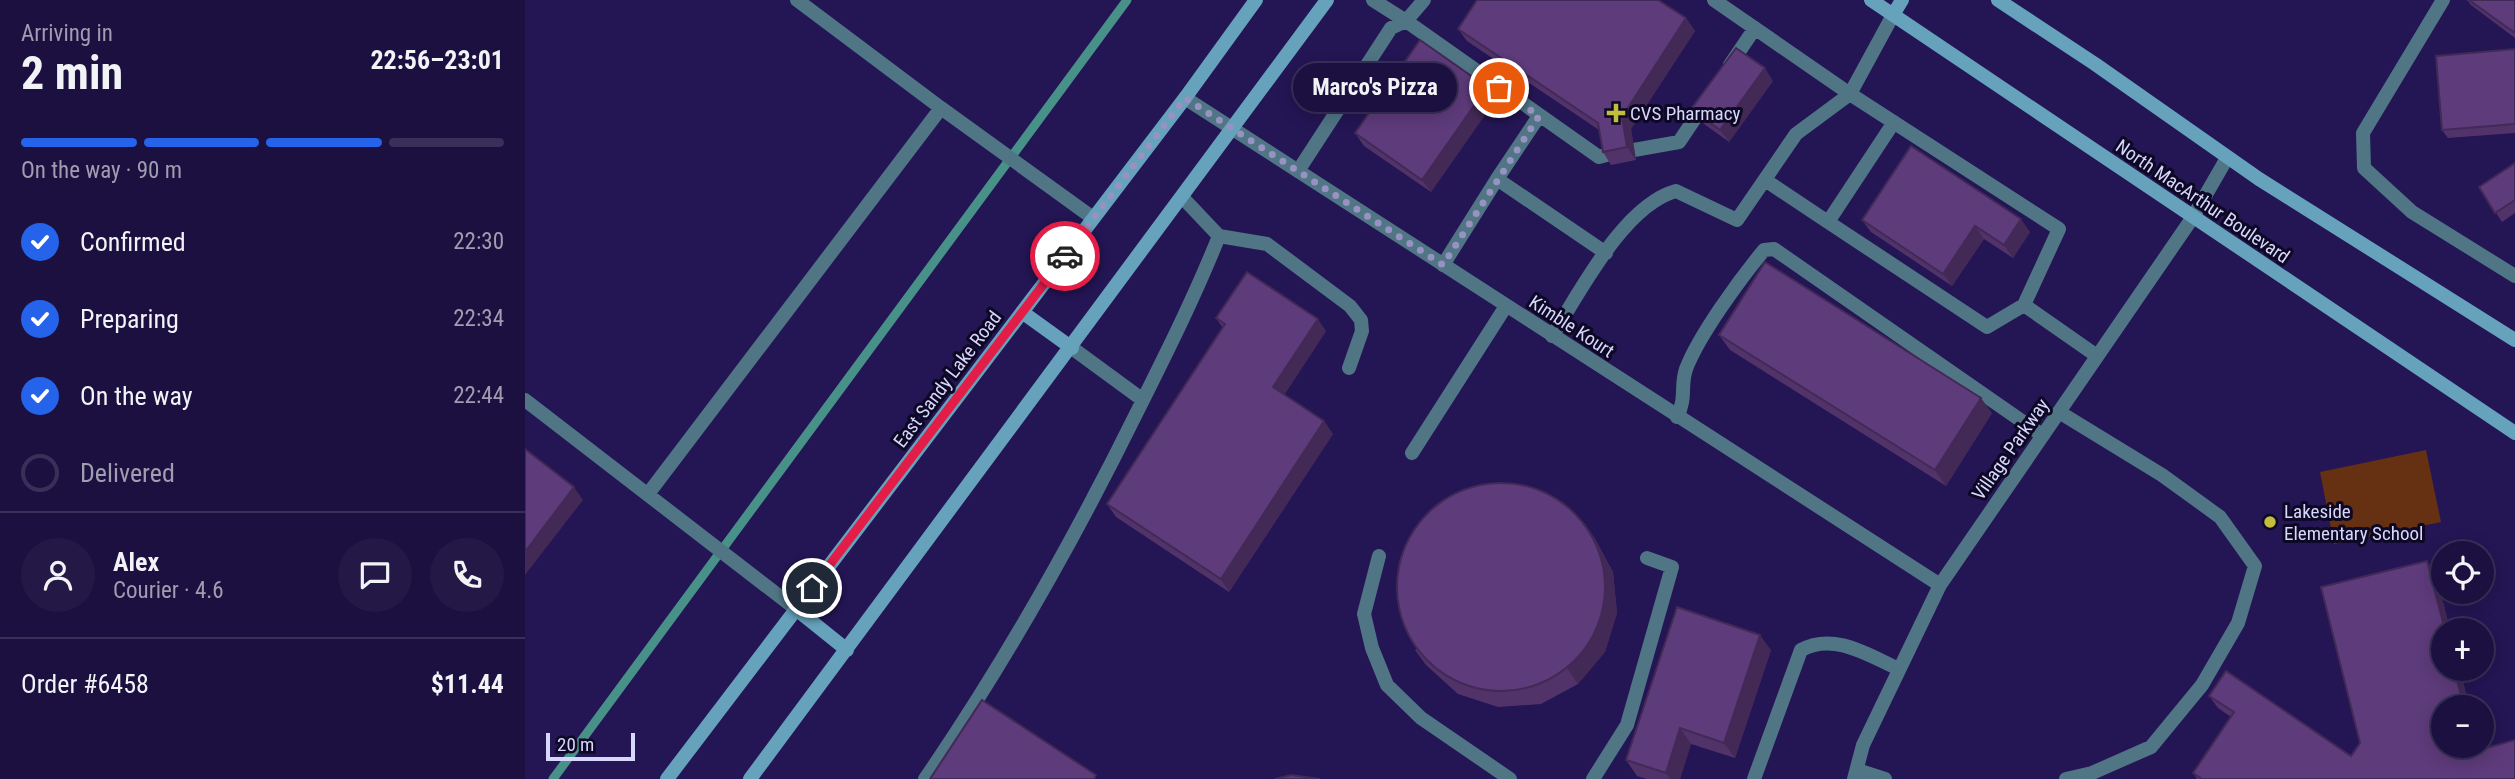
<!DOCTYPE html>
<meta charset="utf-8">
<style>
body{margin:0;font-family:"Roboto Condensed",sans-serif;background:#241946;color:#f1f3f6;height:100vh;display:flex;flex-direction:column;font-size:26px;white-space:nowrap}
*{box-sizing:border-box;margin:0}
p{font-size:23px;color:#a09db0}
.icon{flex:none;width:38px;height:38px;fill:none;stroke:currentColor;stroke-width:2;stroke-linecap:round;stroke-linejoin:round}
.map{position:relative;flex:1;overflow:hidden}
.details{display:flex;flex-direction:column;background:#1b103f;width:525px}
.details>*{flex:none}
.fabs{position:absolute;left:1906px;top:541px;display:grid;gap:14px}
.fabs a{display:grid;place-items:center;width:63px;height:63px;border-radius:50%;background:#1b103f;box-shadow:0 4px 18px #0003,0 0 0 2px #393059;font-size:35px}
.scale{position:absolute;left:21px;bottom:18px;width:89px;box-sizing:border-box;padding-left:7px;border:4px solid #d7d6fd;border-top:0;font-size:19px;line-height:24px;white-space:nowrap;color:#d7d6fd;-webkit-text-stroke:5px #0d0823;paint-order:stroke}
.pin{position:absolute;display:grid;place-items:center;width:60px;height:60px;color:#fff;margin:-30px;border:4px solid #fff;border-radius:50%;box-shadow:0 2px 7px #0007}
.courier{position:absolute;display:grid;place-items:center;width:70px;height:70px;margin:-35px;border:5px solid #e11d48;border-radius:50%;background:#fff;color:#222;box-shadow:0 2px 9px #0007}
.bubble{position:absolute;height:49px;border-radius:24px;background:#1b103f;box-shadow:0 4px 18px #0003,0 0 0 2px #393059;font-size:23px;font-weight:700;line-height:49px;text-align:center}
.overview em{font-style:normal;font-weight:700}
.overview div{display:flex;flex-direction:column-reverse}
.overview{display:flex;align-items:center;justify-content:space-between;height:119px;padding:0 21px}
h1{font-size:46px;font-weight:700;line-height:52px}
.bar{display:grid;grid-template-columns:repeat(4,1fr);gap:10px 7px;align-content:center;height:84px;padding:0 21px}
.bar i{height:9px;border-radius:5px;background:#393059}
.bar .on{background:#2563eb}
.bar p{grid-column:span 4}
.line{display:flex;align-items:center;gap:18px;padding:0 21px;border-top:2px solid #393059}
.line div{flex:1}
.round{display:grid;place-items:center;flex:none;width:74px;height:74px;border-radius:37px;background:#241946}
ol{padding:0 21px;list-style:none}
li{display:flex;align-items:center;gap:21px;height:77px}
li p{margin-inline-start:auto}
li .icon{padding:7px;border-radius:50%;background:#2563eb;color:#fff;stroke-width:4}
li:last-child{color:#a09db0}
li i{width:38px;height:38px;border:4px solid #393059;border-radius:50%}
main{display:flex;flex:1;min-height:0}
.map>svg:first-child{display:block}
.green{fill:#663113}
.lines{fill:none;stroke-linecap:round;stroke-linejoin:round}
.stream{stroke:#489188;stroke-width:9}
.lane{stroke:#507585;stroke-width:14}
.street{stroke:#507585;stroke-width:14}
.secondary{stroke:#66a2bc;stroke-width:14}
.wall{fill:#51336a}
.shaded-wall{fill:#422956}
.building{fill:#5e3b7b;stroke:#422956;stroke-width:2}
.done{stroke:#9892c2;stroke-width:7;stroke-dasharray:0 12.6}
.route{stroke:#e11d48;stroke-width:9}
.poi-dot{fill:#c2bd3f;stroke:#0d0823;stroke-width:2.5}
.labels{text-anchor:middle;stroke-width:6;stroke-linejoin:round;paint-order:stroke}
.poi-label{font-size:19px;fill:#d7d6fd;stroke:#0d0823;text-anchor:start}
.street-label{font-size:19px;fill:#d7d6fd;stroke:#0d0823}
</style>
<main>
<section class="details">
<div class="overview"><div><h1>2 min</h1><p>Arriving in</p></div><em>22:56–23:01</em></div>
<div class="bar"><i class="on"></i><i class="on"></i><i class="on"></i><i></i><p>On the way · 90 m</p></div>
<ol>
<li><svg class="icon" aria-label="check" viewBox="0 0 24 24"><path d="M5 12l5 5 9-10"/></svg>Confirmed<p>22:30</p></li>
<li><svg class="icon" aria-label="check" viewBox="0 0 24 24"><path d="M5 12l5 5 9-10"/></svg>Preparing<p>22:34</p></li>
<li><svg class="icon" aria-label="check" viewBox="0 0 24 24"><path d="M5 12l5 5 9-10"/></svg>On the way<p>22:44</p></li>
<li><i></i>Delivered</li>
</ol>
<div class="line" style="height:126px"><a class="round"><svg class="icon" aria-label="person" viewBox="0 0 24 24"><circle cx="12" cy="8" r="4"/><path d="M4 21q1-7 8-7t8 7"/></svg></a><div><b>Alex</b><p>Courier · 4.6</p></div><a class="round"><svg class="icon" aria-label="chat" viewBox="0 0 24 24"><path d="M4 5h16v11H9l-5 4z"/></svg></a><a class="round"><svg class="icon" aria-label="phone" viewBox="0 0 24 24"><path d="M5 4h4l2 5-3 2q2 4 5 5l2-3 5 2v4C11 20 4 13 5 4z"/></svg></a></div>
<div class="line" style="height:91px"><div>Order #6458</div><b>$11.44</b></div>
</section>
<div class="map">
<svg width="1990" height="779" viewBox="0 0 1990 779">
<rect width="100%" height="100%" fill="#241554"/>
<path class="green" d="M1901,450L1916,522L1809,544L1795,472Z"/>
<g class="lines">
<path class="stream" d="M28,779L602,0"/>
<path class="lane" d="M272,0L416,108
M848,0L881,21L899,0
M1918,0L1838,133L1839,168L1887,212L1990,276
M1368,15L1325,94L1534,229L1499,305L1572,356
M1205,65L1230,28
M1369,122L1303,222L1462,327L1499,305
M1109,150L1154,142L1181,102
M773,171L866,28L881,21L1074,157L1085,154
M972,179L1014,116
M1240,180L1303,222
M694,236L742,244L825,306L836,320L837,331L824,368
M918,265L972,179L1081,253
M1027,336C1055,292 1099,205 1151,191L1212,220L1271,134L1325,94L1189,0
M547,348L618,400
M0,400L271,609
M1534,412L1637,475L1695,517L1730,566L1713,623L1677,685L1626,747L1567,773L1541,779
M1152,417C1162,397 1155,387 1161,369C1174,335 1215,279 1239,250L1249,249L1517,435
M887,453L981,306
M123,494L416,108L568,218
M854,556L839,614L847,648L862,685L896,718L985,779
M1332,770L1360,779
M400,779C481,661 550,538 613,410C642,352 670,296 694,236L658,198
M1068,779L1102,725L1147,567L1122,558
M1229,779L1276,650C1309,632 1343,655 1374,669"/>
<path class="street" d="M660,98L1415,585
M1329,779L1338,745L1415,585L1668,217L1702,158"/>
<path class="secondary" d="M1346,0L1990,433
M1473,0L1570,64L1734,179L1990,340
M1368,15L1377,0
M497,312L547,348
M271,609L322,650
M142,779L660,98L731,0
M225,779L802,0"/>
</g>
<path class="wall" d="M1942,0H1990V38L1946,5Z
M1161,18L1170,31L1106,129L1111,160L1086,165L1078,152L1074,130L942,41L933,29Z
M1990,49V133L1923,138L1917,130Z
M1248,81L1204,142L1175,121L1166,109Z
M962,87L971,99L906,192L839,146L830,133Z
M1386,146L1505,232L1488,258L1459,239L1427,286L1346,232L1337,220Z
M1990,163V213L1977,222L1954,187Z
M691,318L801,331L759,395L799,421L808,434L704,592L591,517L582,504L698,328Z
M1194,335L1467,413L1421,486L1205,350Z
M1069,537L1088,572L1092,613L1080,652L1053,684L1016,704L973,707L933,694L901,665L890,650Z
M1911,573L1925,630H1918V668H1935L1944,707H1918V746H1954L1955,749L1990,779H1672L1668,773L1706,717L1693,708L1684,696L1826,756L1835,743Z
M1246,650L1210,758L1166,744L1155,779H1122L1112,776L1101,760Z"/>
<path class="shaded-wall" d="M1161,18L1170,31L1106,129L1111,160L1102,147L1097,117Z
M1240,68L1248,81L1204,142L1195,130Z
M962,87L971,99L906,192L897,180Z
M1496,219L1505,232L1488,258L1479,245Z
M1450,226L1459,239L1427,286L1418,274Z
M793,319L801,331L756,400L748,387Z
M1456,398L1467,413L1421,486L1410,470Z
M799,421L808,434L704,592L696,579Z
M49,487L58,500L0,575V552Z
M1058,521L1069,537L1088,572L1092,613L1080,652L1053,684L1042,668Z
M1902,561L1911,573L1925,630H1920Z
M1235,635L1246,650L1210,758L1199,743Z
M1929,668H1935L1944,707H1939Z
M1155,728L1166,744L1155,779H1145L1141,773Z
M1948,746H1954L1958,763L1950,751Z"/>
<path class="building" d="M952,0H1133L1161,18L1097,117L1102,147L1078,152L1073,123L933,29Z
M1944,0H1990V33Z
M895,40L962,87L897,180L830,133Z
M1211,48L1240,68L1195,130L1166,109Z
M1990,49V124L1917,130L1911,56Z
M1386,146L1496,219L1479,245L1450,226L1418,274L1337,220Z
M1990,163V200L1970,213L1954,187Z
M1240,262L1456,398L1410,470L1194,335Z
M722,272L793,319L748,387L799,421L696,579L582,504L700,324L691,318Z
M0,449L49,487L0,552Z
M872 587a104 104 0 1 1 208 0a104 104 0 1 1-208 0Z
M1902,561L1920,630H1918V668H1929L1939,707H1918V746H1948L1950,751L1990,740V779H1677L1668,773L1709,712L1684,696L1701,671L1826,756L1835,743L1796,587Z
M1152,607L1235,635L1199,743L1155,728L1141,773L1101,760Z
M457,700L571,775L569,779H405Z
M766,775L795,779H750Z"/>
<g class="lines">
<path class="done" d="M540,256L660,98L918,265L1014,116L974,88"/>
<path class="route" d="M287,588L540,256"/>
</g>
<g class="poi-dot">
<path d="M1087.5 102.5h7v7h7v7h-7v7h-7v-7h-7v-7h7z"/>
<circle cx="1745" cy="522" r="7"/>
</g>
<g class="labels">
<g class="poi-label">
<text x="1105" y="120">CVS Pharmacy</text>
<text x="1759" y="518">Lakeside<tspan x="1759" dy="22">Elementary School</tspan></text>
</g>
<g class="street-label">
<text transform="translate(1678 201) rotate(34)" y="7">North MacArthur Boulevard</text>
<text transform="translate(1047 326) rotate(33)" y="7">Kimble Kourt</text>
<text transform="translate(422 379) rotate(-53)" y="7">East Sandy Lake Road</text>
<text transform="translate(1485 449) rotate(-55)" y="7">Village Parkway</text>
</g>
</g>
</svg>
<div class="fabs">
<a><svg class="icon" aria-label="locate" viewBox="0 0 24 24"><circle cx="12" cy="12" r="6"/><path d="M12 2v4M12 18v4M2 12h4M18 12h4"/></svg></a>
<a>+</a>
<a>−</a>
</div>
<div class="scale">20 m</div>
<div class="pin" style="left:974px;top:88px;background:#ea580c"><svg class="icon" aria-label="bag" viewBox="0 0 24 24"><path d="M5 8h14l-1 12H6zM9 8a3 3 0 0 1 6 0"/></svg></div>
<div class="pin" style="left:287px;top:588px;background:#1f2937"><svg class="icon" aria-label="home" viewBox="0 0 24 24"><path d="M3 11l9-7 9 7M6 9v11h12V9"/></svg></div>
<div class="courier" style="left:540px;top:256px"><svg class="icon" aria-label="car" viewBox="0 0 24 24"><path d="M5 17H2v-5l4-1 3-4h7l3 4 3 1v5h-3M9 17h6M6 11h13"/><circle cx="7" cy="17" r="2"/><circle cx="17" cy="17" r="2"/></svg></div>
<div class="bubble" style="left:768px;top:63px;width:164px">Marco's Pizza</div>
</div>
</main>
